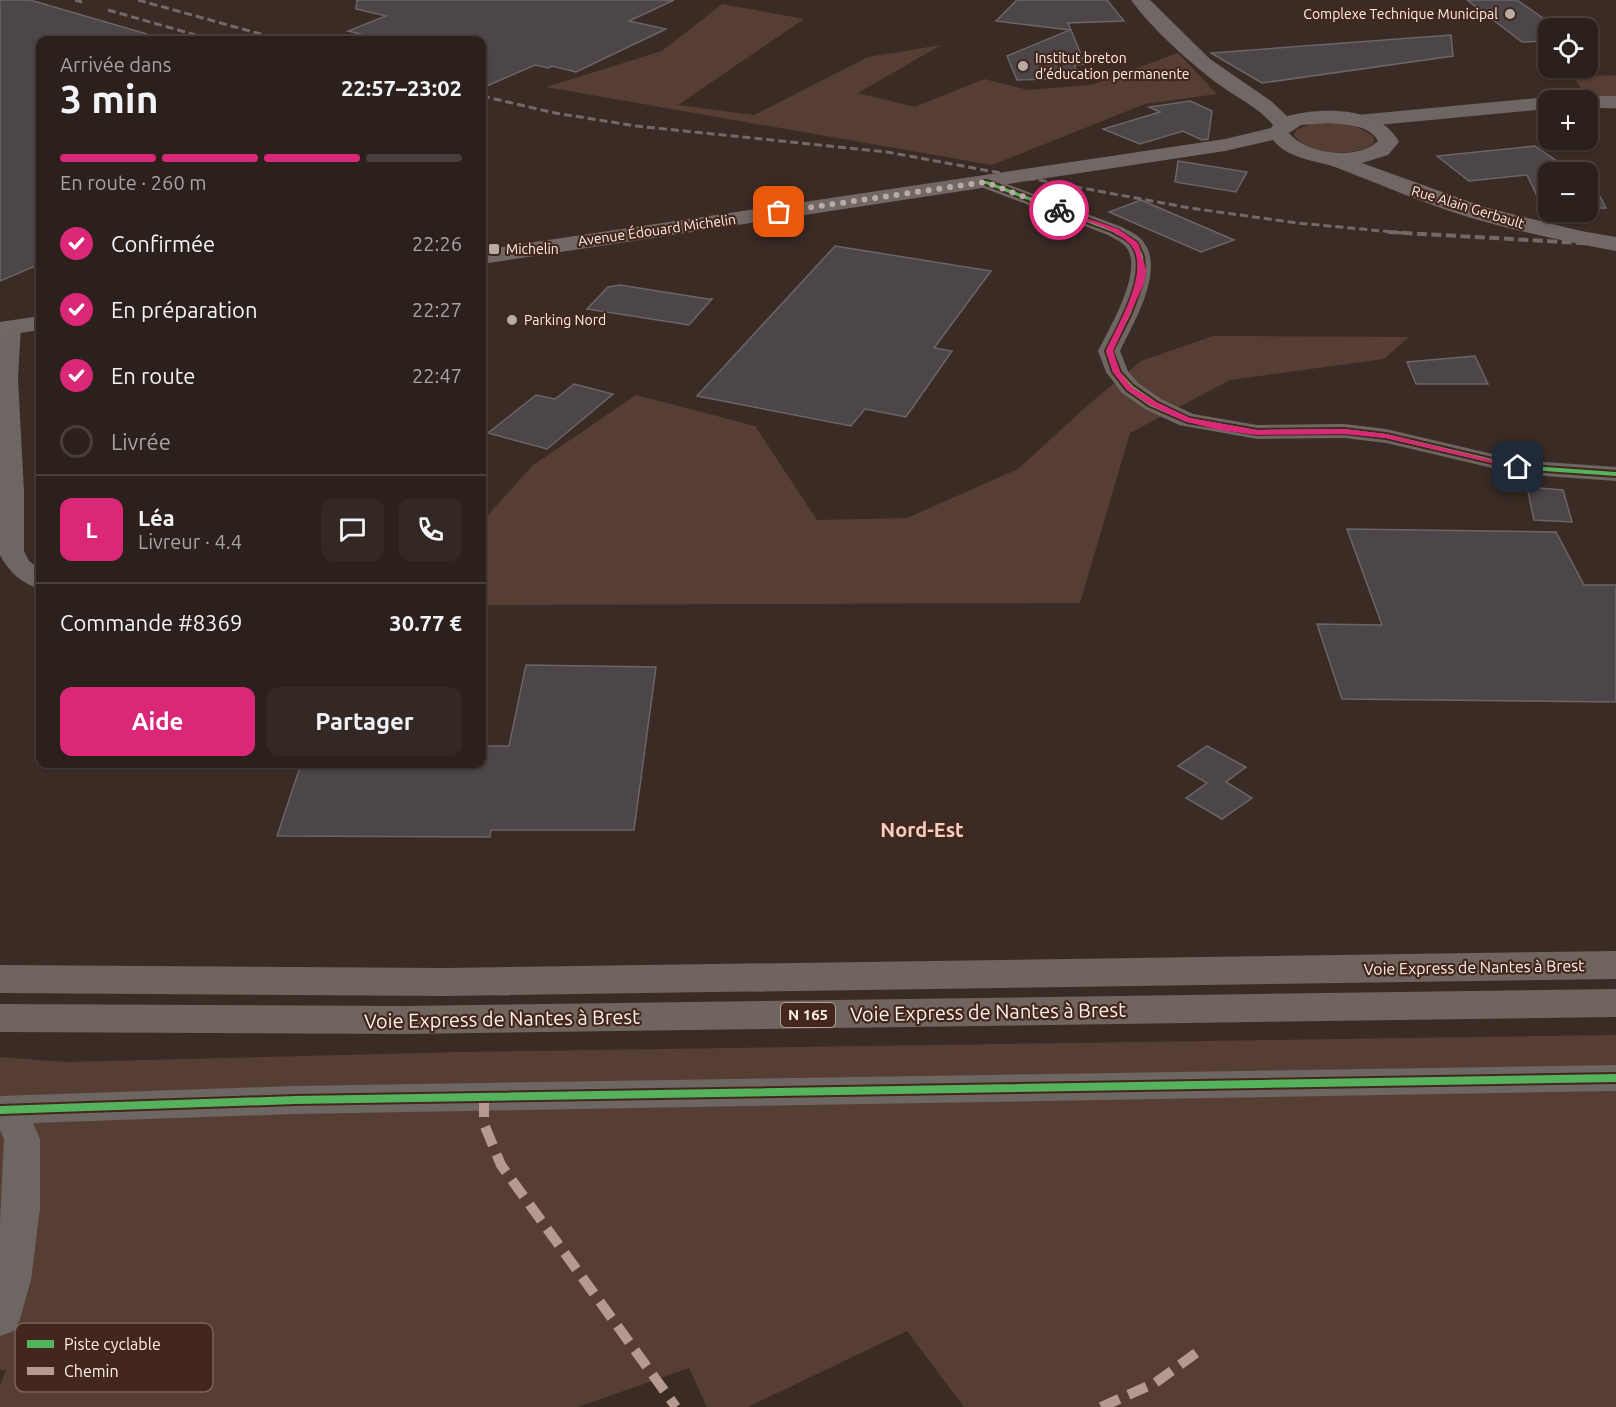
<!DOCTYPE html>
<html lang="fr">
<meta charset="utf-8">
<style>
body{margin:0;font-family:Ubuntu,sans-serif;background:#342825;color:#f1f3f6;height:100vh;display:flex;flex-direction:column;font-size:22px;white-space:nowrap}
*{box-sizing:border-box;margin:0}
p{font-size:20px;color:#a6a3a3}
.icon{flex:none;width:33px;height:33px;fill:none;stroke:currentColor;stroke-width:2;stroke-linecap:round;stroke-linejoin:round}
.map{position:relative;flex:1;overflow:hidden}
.drawer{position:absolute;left:36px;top:36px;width:450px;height:732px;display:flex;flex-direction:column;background:#2c201c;border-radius:12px;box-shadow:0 2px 4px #0004,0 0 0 2px #483e3b}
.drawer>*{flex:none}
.buttons{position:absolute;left:1538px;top:18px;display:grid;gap:12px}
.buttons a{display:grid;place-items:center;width:60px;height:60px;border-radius:12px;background:#2c201c;box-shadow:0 2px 4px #0004,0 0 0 2px #483e3b;font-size:30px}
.pin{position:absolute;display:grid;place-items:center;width:51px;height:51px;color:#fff;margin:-26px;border-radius:12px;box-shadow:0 3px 9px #0006}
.courier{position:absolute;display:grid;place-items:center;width:60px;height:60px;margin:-30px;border:4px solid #db2777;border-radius:50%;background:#fff;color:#222;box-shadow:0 2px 8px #0007}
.summary em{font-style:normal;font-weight:600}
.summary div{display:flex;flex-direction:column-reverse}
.summary{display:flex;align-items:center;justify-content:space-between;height:102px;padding:0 24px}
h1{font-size:39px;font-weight:600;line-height:45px}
.bar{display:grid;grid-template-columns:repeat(4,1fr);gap:9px 6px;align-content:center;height:72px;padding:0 24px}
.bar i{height:8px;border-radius:4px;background:#483e3b}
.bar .selected{background:#db2777}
.bar p{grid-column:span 4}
.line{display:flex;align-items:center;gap:15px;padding:0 24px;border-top:2px solid #483e3b}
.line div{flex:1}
.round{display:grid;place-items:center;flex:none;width:63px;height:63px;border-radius:12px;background:#342825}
ol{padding:0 24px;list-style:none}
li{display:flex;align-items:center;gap:18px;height:66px}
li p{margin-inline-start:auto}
li .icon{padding:6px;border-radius:50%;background:#db2777;color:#fff;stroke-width:4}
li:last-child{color:#a6a3a3}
li i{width:33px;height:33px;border:3px solid #483e3b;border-radius:50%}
.primary-button{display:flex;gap:12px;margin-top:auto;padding:12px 24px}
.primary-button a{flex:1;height:69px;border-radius:12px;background:#db2777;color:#fff;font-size:24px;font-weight:600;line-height:69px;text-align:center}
.primary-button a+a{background:#342825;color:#f1f3f6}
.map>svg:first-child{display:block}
.green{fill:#573e35}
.building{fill:#4c4649;stroke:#6b6568;stroke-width:1.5}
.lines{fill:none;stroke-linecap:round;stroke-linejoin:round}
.minor{fill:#6d6662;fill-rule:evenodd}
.tertiary{fill:#6d6662;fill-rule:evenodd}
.secondary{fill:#716764;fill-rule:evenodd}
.trunk{fill:#70645f;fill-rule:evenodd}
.rail-far1{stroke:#736966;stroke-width:3;stroke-dasharray:8 4;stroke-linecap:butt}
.rail{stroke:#736966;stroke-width:4;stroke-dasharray:10 4.5;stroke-linecap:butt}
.quiet{stroke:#b69a8f;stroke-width:10;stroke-dasharray:20 10;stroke-linecap:butt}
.cycleway-casing{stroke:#44271c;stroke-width:4}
.cycleway{fill:#56b35d;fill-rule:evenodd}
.route{fill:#db2777}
.done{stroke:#b8aba6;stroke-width:6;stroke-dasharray:0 10.8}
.poi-dot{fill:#b8aba6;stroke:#44271c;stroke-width:2}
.labels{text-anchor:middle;stroke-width:4.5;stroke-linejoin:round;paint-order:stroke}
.far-poi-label{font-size:14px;fill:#fcf0ec;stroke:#44271c;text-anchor:start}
.far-street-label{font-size:14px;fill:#fcf0ec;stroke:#44271c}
.shield{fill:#44271c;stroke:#c5b4ae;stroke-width:1.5}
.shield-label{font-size:15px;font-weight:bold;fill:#fcf0ec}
.street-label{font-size:16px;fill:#fcf0ec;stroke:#44271c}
.quarter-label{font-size:20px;font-weight:bold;fill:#f5cec0;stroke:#44271c}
.near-street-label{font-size:20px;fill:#fcf0ec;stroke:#44271c}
.key{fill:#44271c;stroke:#7b635a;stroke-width:1.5}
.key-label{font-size:16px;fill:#fcf0ec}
</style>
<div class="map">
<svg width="1616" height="1407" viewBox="0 0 1616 1407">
<rect width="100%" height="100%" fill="#3b2b25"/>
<path class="green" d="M722,4L804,19L678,105L754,115L868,57L941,45L858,93L915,107L984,79L1028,90L1091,85L1178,53L1217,94L1145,104L992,165L546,87L662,51Z
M1616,75V109L1596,108L1573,77Z
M1314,123C1334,122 1356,123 1373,136L1374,142C1360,159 1306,154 1294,135L1296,130Z
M1213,336L1409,337L1384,359L1230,380L1130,433L1080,603L482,605V522L532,466L636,395L755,426L817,520L907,518L1018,469L1088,405L1141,361Z
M1616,1035V1407H964L907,1331L748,1407H707L689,1368L578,1407H0V1385L6,1370H0V1057L66,1062L460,1052Z"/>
<path class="building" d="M0,0H30L147,34L146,40H40V264L0,281Z
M357,0H674L629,21L666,29L576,72L552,66L548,68L535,65L482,88V40H434L411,35L397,40H385L348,31L386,16L356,9Z
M1017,0H1107L1124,21L1068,23L1085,64L1074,65L1080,78L1017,80L1007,56L1070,30L996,21Z
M1467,0H1517L1557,28H1548V41L1522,42Z
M1451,35L1453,56L1262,83L1211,53Z
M1190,101L1212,111L1208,139L1202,140L1183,131L1140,144L1103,129L1160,112L1149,107Z
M1535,146L1573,172H1548V206H1542L1527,175L1469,181L1437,156Z
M1178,161L1247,172L1236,192L1175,182Z
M1587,182L1596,189L1606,208H1587Z
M1141,200L1234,240L1201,252L1109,212Z
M835,246L991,271L934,348L952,351L906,417L865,409L851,426L697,396Z
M620,285L708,299H712L689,325L587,309L608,287Z
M1475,356L1488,384H1416L1407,362Z
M574,384L613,394L547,449L488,433L536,395L555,399Z
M1527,487L1563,490L1572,522L1534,520Z
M1347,529L1556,532L1584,585H1616V702L1342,699L1317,624L1382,625Z
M526,665L656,667L634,830H491L490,837L277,836L301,764H482V746H509Z
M1207,746L1246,767L1226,782L1252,798L1222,819L1186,798L1207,783L1178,766Z"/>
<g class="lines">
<path class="minor" d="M985,176L1122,227C1129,231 1137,234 1142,240C1167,269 1133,323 1120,351L1128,371L1138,383L1161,399L1193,414L1257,425L1344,424L1386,429L1518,460L1616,467V481L1518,474L1386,443L1344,438L1257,439L1179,425L1145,409L1122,393L1106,372L1098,351C1109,329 1147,266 1124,245C1120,241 1113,238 1108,235L978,186L976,182L978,178Z
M10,321L18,322L21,327L18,378L24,492V551L29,561L40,569V589C22,584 8,571 0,555V326L2,322Z
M1616,1065V1091L295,1114L33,1123L40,1139V1208L31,1280L20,1319L14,1331L0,1336V1222L4,1139L0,1130V1096L295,1086Z"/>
<path class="tertiary" d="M1587,96H1616V108H1587V100H1578Z
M1548,97L1556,100H1548V109L1357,127L1350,125L1347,121L1350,117L1357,115Z"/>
<path class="secondary" d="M1131,0H1150L1210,59L1271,101L1287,116C1321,107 1381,106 1399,142L1388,155L1362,163L1484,207L1581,231L1616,237V251C1567,242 1516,231 1468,217C1423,203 1379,184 1335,167C1314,160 1288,159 1273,140L1225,151L482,264V250L1225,139L1271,128L1273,125C1259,108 1239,99 1221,86C1192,65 1152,29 1131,0ZM1328,123C1345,125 1369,124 1378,141C1358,161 1306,154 1289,133L1301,125Z
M40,316V330L0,336V322Z"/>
<path class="trunk" d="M1616,951V979L445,996L0,993V965L445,968Z
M1616,989V1017L405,1034L0,1032V1004L405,1006Z"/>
<path class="rail-far1" d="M75,0L82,2
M138,0L282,40
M108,10L213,40
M482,96L555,113L636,126L887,152L1190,208L1297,223L1404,233"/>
<path class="rail" d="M1388,232L1616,245"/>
<path class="quiet" d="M484,1097V1124L501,1165L676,1407
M1101,1407L1155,1383L1199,1351"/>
<g class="cycleway-casing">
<path id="cycleway" d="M983,181H987L1117,230L1137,243L1143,256L1144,269L1142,283L1131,313L1112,351L1120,372L1133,386L1156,402L1189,418L1257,430L1344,429L1386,434L1518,465L1616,472V476L1518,469L1386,438L1344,433L1257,434L1187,422L1150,406L1127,390L1113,372L1106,351C1118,326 1151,272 1132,245C1128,239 1119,236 1113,232L983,183Z
M1616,1074V1082L295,1104L0,1114V1106L295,1096Z"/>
</g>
<use href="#cycleway" class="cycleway"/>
</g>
<path class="route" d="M1057,208L1118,229L1138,243L1146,270L1144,283L1113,351L1120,372L1132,387L1156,402L1190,418L1257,430L1344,429L1386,434L1522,467L1518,469L1386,438L1344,434L1257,435L1219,430L1184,421L1150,405L1127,390L1113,372L1106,351C1117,326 1154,267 1129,243C1112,226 1079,220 1057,211Z"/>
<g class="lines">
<path class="done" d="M779,212L985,182L1059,210"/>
</g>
<g class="poi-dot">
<circle cx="1510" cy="14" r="6"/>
<circle cx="1023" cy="66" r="6"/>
<rect x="488" y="243" width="12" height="12" rx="3"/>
<circle cx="512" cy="320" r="6"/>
</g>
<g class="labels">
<g class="far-poi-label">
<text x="1498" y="19" text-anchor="end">Complexe Technique Municipal</text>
<text x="1035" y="63">Institut breton<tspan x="1035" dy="16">d’éducation permanente</tspan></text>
<text x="506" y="254">Michelin</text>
<text x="524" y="325">Parking Nord</text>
</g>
<g class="far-street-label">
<text transform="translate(1468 207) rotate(17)" y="5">Rue Alain Gerbault</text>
<text transform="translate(657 230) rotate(-8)" y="5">Avenue Édouard Michelin</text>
</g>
<rect class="shield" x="781" y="1003" width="54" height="24" rx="4.5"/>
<g class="shield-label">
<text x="808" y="1020">N 165</text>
</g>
<g class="street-label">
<text transform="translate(1474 967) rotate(-1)" y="6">Voie Express de Nantes à Brest</text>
</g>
<g class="quarter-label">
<text x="922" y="837">Nord-Est</text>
</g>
<g class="near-street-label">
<text transform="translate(988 1012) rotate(-1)" y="7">Voie Express de Nantes à Brest</text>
<text transform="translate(502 1019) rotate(-1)" y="7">Voie Express de Nantes à Brest</text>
</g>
</g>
<rect x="15" y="1323" width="198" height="69" rx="9" class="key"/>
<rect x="27" y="1340" width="27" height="8" fill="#56b35d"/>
<rect x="27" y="1367" width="27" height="8" fill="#b69a8f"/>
<g class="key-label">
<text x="64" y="1350">Piste cyclable</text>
<text x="64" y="1377">Chemin</text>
</g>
</svg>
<div class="buttons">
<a><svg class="icon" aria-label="locate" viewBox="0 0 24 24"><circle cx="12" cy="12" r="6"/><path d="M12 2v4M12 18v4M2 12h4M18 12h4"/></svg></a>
<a>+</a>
<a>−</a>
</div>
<div class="pin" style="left:779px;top:212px;background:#ea580c"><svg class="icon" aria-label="bag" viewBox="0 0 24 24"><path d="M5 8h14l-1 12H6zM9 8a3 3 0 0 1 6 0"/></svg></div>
<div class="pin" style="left:1518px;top:467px;background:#1f2937"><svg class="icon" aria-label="home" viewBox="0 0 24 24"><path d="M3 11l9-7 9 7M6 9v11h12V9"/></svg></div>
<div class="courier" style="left:1059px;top:210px"><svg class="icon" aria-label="bike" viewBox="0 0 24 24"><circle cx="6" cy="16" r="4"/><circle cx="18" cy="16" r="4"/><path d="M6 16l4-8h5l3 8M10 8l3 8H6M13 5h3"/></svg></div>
<section class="drawer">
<div class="summary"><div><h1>3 min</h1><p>Arrivée dans</p></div><em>22:57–23:02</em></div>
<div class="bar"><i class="selected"></i><i class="selected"></i><i class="selected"></i><i></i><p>En route · 260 m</p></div>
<ol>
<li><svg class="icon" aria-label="check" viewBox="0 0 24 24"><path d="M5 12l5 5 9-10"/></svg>Confirmée<p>22:26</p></li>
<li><svg class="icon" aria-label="check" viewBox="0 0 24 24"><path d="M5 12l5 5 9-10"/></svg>En préparation<p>22:27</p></li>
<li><svg class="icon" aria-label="check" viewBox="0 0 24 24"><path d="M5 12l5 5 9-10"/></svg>En route<p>22:47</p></li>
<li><i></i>Livrée</li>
</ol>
<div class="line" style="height:108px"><b class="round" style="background:#db2777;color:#fff">L</b><div><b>Léa</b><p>Livreur · 4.4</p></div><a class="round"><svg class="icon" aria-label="chat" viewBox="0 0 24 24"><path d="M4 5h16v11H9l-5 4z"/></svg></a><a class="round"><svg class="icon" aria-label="phone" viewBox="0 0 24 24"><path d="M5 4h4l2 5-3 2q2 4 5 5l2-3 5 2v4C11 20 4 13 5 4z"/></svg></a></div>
<div class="line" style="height:78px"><div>Commande #8369</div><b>30.77 €</b></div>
<div class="primary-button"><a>Aide</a><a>Partager</a></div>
</section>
</div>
